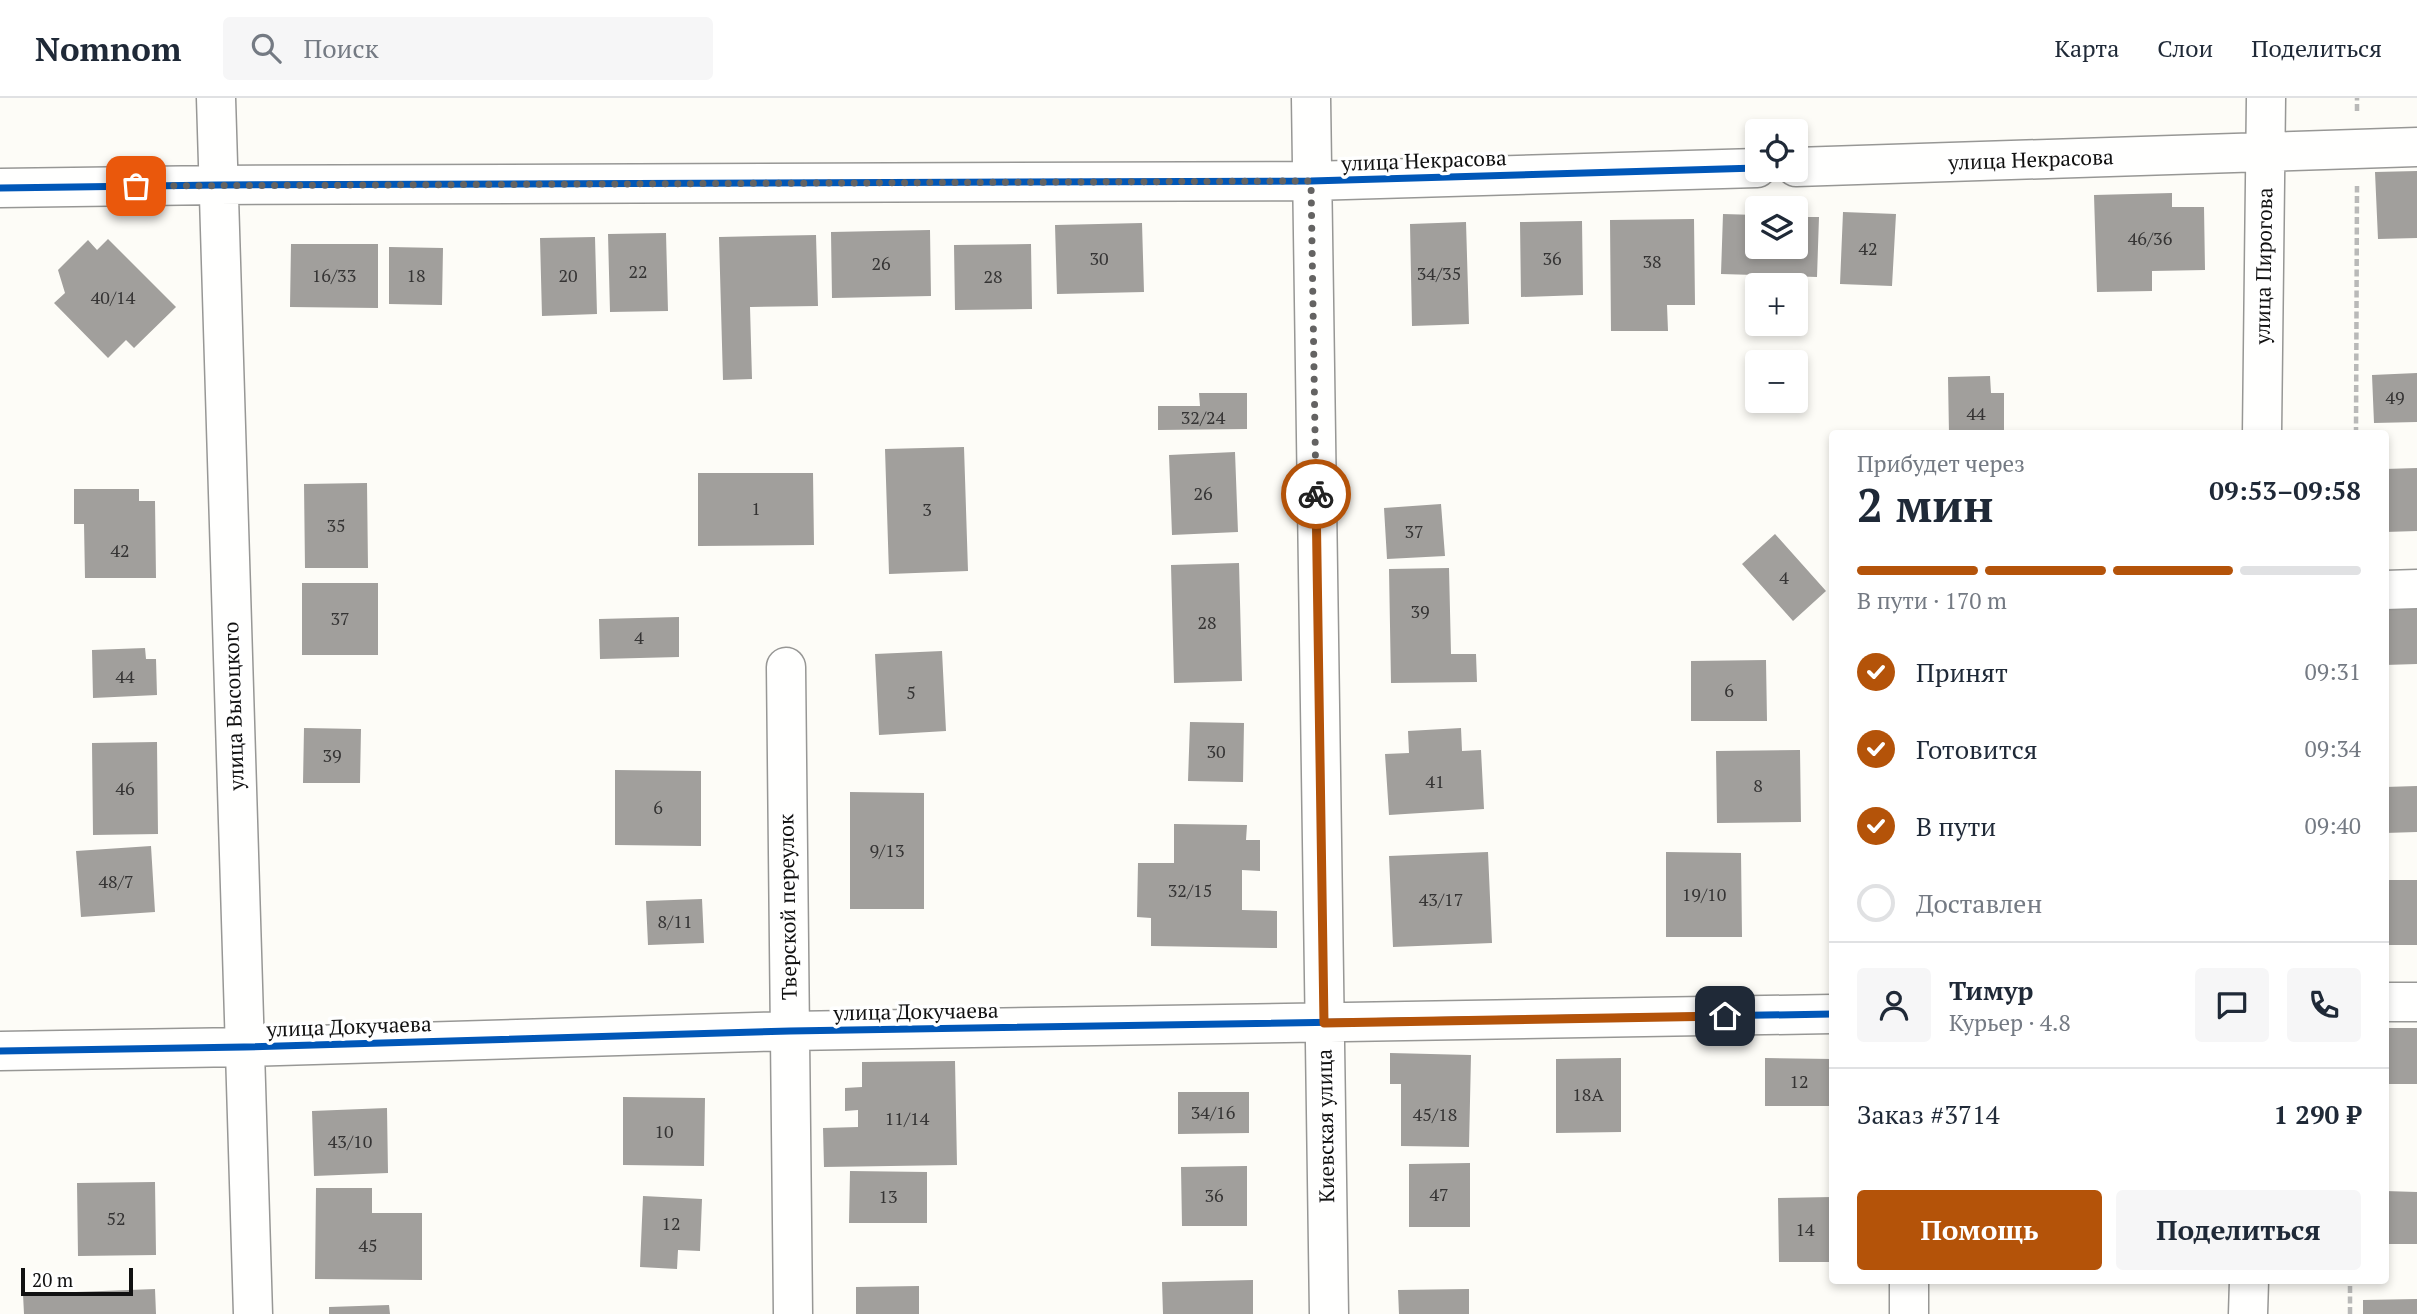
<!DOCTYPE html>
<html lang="ru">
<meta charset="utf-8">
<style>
body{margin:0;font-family:"PT Serif",serif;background:#f6f6f7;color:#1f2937;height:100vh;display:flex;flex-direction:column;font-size:26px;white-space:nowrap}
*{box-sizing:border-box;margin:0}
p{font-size:23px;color:#747a83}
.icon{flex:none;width:38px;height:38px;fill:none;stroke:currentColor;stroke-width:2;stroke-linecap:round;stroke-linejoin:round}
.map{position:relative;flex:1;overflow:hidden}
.side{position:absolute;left:1829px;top:332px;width:560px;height:854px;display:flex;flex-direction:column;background:#fff;border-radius:7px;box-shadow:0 4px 10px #0003}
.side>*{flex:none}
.tools{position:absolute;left:1745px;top:21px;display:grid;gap:14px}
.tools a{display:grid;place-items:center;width:63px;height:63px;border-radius:7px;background:#fff;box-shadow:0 4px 10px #0003;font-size:35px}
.scale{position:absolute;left:21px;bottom:18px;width:112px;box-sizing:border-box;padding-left:7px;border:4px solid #111;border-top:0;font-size:19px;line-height:24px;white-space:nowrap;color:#111;-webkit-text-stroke:5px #fff;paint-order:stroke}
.pin{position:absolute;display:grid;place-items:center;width:60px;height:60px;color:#fff;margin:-30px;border-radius:14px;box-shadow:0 4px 10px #0006}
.courier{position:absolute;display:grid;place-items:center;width:70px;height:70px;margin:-35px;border:5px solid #b45309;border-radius:50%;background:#fff;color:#222;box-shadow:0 2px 9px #0007}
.head em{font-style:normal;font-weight:700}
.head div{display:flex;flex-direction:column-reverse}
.head{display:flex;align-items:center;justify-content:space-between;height:119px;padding:0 28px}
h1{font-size:46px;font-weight:700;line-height:52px}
.bar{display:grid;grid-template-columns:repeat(4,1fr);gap:10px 7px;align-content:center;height:84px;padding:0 28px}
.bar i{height:9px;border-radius:5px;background:#e0e1e3}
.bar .current{background:#b45309}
.bar p{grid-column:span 4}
.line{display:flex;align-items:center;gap:18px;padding:0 28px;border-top:2px solid #e0e1e3}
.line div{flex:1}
.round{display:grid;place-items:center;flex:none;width:74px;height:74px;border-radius:7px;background:#f6f6f7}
ol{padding:0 28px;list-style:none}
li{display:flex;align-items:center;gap:21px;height:77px}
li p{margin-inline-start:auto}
li .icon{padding:7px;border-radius:50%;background:#b45309;color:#fff;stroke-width:4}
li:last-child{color:#747a83}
li i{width:38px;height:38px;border:4px solid #e0e1e3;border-radius:50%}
.primary-button{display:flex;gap:14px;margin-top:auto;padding:14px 28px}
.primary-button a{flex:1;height:80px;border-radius:7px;background:#b45309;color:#fff;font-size:28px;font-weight:700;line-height:80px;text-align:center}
.primary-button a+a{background:#f6f6f7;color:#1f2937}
header{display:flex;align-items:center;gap:42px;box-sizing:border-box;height:98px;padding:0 35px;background:#fff;border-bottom:2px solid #e0e1e3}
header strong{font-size:33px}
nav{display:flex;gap:38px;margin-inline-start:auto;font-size:24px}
.search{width:490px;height:63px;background:#f6f6f7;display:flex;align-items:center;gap:18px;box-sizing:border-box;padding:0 24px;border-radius:7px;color:#747a83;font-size:26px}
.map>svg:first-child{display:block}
.building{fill:#a19f9c}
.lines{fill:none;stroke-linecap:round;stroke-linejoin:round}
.minor-casing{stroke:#979795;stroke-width:41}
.path{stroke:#b9b9b8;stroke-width:4.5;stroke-dasharray:7 3.5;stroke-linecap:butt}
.minor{stroke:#fffffe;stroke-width:38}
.cycleway-casing{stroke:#fff;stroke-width:11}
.cycleway{stroke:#0057b8;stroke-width:7}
.done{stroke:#646362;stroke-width:7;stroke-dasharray:0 12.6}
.route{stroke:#b45309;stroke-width:9}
.labels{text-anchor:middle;stroke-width:7;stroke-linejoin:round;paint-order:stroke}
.number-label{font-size:18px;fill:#353434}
.street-label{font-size:21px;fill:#111;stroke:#fff}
</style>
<header>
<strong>Nomnom</strong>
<div class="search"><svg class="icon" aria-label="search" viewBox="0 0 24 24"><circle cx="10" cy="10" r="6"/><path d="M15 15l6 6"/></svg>Поиск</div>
<nav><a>Карта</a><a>Слои</a><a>Поделиться</a></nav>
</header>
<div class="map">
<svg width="2417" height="1216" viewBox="0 0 2417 1216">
<rect width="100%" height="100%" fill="#fdfcf7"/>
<path class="building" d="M2417,73V140L2378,141L2375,74Z
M2172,95V109H2204L2205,172L2152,173V193L2097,194L2094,97Z
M1843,114L1896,116L1892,188L1840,186Z
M1723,116L1757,117V149H1796V119H1819L1817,179L1721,176Z
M1694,121L1695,207H1667L1668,233H1611L1610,122Z
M1582,123L1583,197L1521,199L1520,124Z
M1466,124L1469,226L1412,228L1410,126Z
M1142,125L1144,194L1057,196L1055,127Z
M930,132L931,198L832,200L831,134Z
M666,135L668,213L610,214L608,136Z
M816,137L818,208L750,209L752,281L723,282L719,139Z
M595,139L597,216L542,218L540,140Z
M108,141L176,209L134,250L126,242L108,260L54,205L65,195L58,172L88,142L97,152Z
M291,146H378V210L290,209Z
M1031,146L1032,211L955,212L954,147Z
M389,149L443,150L442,207L389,206Z
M2417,275V324L2374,325L2372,277Z
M1990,278L1991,295H2004V336H1949L1948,279Z
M1199,295H1247V331L1158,332V308H1200Z
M964,349L968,473L889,476L885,351Z
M1235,354L1238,434L1172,437L1169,357Z
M2417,370V433L2385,434V371Z
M698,375H813L814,447L698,448Z
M367,385L368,470H305L304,386Z
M74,391H139V403H155L156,480H85L84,426H74Z
M1441,406L1445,458L1387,461L1384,410Z
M1775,436L1826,493L1793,523L1742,466Z
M1239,465L1242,583L1174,585L1171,467Z
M1449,470L1451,556H1476L1477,584L1391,585L1389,471Z
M302,485H378V557H302Z
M2417,503V566L2385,567V505Z
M679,519V559L600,561L599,521Z
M145,550L146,561H156L157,597L93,600L92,552Z
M942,553L946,633L879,637L875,556Z
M1766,562L1767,623H1691V563Z
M1190,624L1244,625L1243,684L1188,683Z
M304,630L361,631L360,685H303Z
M1461,630L1462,653L1481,652L1484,711L1389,717L1385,656L1409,655L1408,633Z
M157,644L158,736L93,737L92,645Z
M1800,652L1801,724L1717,725L1716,653Z
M615,672L701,673V748L615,747Z
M2417,688V734L2385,735V689Z
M850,694L924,695V811H850Z
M1174,726L1247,727L1246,742H1260V773L1242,772V812L1277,813V850L1151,848V820L1137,819L1138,765H1174Z
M151,748L155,814L81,819L76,753Z
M1488,754L1492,845L1393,849L1389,758Z
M1666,754L1741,755L1742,839H1666Z
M2385,782H2417V847H2385Z
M702,801L704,845L648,847L646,803Z
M2385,930H2417V986H2385Z
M1390,955L1471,957L1469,1049L1401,1048V986H1390Z
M1621,960V1034L1556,1035V961Z
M1765,960L1832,961V1008H1765Z
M955,963L957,1067L824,1069L823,1030L858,1029V1012L845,1013V990L862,989V964Z
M1178,994H1249V1035L1178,1036Z
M623,999L705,1000L704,1068L623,1067Z
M387,1010L388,1075L314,1078L312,1013Z
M1470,1065V1129H1409V1066Z
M1247,1068V1128H1182L1181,1069Z
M850,1073L927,1074V1125H849Z
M155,1084L156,1157L78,1158L77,1085Z
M316,1090H372V1115H422V1182L315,1181Z
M2385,1093L2417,1094V1146H2385Z
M643,1098L702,1101L700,1153L678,1152L677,1171L640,1169Z
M1832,1099V1164H1779L1778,1100Z
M1253,1182V1216H1163L1162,1184Z
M919,1188V1216H856V1189Z
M155,1191L156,1216H24L23,1196Z
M1469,1191V1216H1399L1398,1192Z
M2417,1201V1216H2363V1202Z
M389,1207L390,1216H329V1209Z"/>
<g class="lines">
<g class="minor-casing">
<path id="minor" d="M216,0L253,1216
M1311,0L1329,1216
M1796,69L2417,49
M0,90L218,87L1311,83L1757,70
M2262,336L2266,0
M2385,492L2417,491
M786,569L793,1216
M2385,904H2417
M0,953L244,949L790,933L1832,916
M1909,1183V1216
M2248,1216L2249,1183"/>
</g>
<path class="path" d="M2357,13V0
M2356,336L2357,88
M2350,1216V1183"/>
<use href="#minor" class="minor"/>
<g class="cycleway-casing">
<path id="cycleway" d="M0,90L218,87L1311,83L1757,70
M0,953L244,949L790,933L1832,916"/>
</g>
<use href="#cycleway" class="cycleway"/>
</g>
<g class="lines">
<path class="done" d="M136,88L1311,83L1316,396"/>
<path class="route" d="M1316,396L1324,925L1725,918"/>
</g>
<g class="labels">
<g class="number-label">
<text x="2150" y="147">46/36</text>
<text x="1868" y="157">42</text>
<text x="1099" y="167">30</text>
<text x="1552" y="167">36</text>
<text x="1652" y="170">38</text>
<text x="881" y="172">26</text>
<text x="638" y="180">22</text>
<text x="1439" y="182">34/35</text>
<text x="334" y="184">16/33</text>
<text x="416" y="184">18</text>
<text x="568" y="184">20</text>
<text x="993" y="185">28</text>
<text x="113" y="206">40/14</text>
<text x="2395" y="306">49</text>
<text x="1976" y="322">44</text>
<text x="1203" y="326">32/24</text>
<text x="1203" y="402">26</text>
<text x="756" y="417">1</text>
<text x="927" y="418">3</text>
<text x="336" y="434">35</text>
<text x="1414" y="440">37</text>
<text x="120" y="459">42</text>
<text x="1784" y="486">4</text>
<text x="1420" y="520">39</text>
<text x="340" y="527">37</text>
<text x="1207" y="531">28</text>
<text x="639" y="546">4</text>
<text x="125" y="585">44</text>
<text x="1729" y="599">6</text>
<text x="911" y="601">5</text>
<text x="1216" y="660">30</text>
<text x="332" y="664">39</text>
<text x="1435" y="690">41</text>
<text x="1758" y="694">8</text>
<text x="125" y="697">46</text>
<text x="658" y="716">6</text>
<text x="887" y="759">9/13</text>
<text x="116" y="790">48/7</text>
<text x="1190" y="799">32/15</text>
<text x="1704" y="803">19/10</text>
<text x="1441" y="808">43/17</text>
<text x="675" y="830">8/11</text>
<text x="1799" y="990">12</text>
<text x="1588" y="1003">18А</text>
<text x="1213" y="1021">34/16</text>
<text x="1435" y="1023">45/18</text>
<text x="907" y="1027">11/14</text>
<text x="664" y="1040">10</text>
<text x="350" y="1050">43/10</text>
<text x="1439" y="1103">47</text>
<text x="1214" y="1104">36</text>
<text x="888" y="1105">13</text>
<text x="116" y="1127">52</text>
<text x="671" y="1132">12</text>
<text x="1805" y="1138">14</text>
<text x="368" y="1154">45</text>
</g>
<g class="street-label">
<text transform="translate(2031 62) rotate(-2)" y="7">улица Некрасова</text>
<text transform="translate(1424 63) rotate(-2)" y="7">улица Некрасова</text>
<text transform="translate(2264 168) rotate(-89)" y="7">улица Пирогова</text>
<text transform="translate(234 608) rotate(-92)" y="7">улица Высоцкого</text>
<text transform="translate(788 809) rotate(-91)" y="7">Тверской переулок</text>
<text transform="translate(916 914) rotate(-1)" y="7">улица Докучаева</text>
<text transform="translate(349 929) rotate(-2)" y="7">улица Докучаева</text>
<text transform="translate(1326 1028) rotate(-91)" y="7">Киевская улица</text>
</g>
</g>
</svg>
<div class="tools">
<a><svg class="icon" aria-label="locate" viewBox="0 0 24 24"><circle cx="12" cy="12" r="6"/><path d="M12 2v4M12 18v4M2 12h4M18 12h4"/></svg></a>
<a><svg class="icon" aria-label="layers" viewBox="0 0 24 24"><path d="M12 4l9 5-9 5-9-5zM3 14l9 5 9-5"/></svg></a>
<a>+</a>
<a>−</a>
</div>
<div class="scale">20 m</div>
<div class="pin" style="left:136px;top:88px;background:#ea580c"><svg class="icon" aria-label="bag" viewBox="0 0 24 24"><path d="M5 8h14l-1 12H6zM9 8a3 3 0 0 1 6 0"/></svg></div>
<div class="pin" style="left:1725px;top:918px;background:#1f2937"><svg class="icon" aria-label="home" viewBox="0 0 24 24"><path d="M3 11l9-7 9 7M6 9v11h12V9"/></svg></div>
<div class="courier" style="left:1316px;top:396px"><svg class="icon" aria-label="bike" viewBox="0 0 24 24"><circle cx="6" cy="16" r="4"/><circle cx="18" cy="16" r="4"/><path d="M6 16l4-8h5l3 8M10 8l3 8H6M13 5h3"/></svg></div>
<section class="side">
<div class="head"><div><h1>2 мин</h1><p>Прибудет через</p></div><em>09:53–09:58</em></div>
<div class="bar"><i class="current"></i><i class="current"></i><i class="current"></i><i></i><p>В пути · 170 m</p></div>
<ol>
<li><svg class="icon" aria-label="check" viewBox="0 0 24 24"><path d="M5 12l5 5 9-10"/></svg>Принят<p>09:31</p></li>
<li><svg class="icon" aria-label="check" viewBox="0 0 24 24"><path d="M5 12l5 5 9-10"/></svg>Готовится<p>09:34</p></li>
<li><svg class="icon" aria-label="check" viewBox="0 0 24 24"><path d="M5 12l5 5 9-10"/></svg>В пути<p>09:40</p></li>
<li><i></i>Доставлен</li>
</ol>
<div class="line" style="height:126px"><a class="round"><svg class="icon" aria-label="person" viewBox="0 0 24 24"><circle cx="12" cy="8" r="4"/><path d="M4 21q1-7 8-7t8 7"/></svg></a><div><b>Тимур</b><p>Курьер · 4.8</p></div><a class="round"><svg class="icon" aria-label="chat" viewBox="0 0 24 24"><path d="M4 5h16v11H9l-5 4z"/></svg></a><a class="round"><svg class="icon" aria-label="phone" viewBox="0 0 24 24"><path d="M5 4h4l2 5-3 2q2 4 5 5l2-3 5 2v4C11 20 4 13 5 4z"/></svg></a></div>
<div class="line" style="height:91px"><div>Заказ #3714</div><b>1 290 ₽</b></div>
<div class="primary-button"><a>Помощь</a><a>Поделиться</a></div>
</section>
</div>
